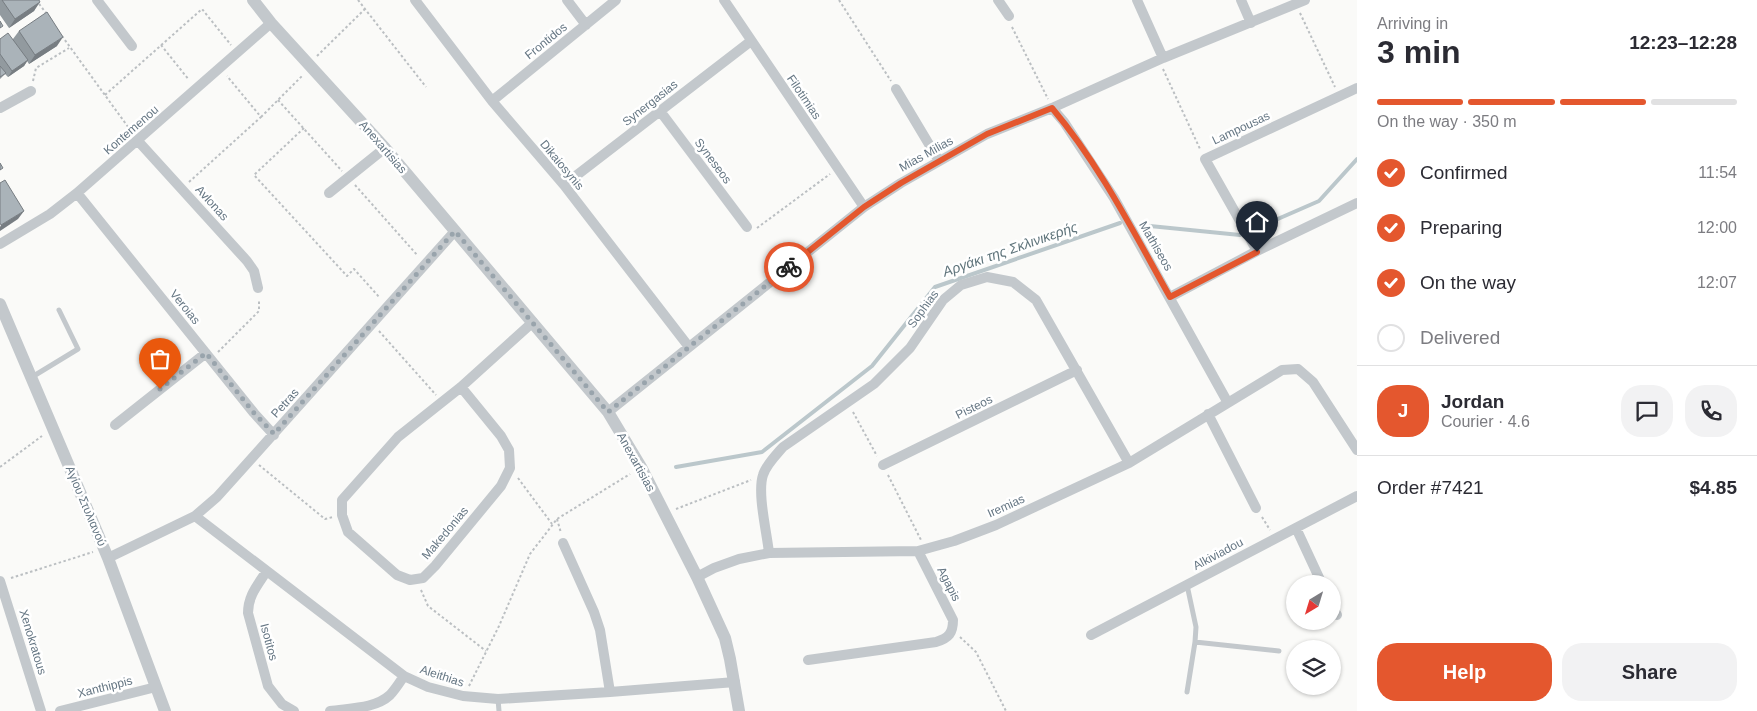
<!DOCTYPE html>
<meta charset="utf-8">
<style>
body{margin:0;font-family:Arial,sans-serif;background:#f2f2f3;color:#2b2b33;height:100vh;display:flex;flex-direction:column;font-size:19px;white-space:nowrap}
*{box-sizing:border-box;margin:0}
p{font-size:16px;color:#7c7c81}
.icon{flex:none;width:28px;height:28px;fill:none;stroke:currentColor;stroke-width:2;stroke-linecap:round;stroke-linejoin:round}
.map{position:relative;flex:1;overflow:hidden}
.drawer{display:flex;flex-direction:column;background:#fff;width:400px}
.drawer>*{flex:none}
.needle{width:32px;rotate:218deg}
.controls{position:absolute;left:1286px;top:575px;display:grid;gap:10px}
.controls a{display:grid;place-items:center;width:55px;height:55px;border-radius:50%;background:#fff;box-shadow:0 1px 4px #0004;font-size:25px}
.pin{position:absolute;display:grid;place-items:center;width:42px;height:42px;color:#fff;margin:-51px -21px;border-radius:50% 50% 50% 0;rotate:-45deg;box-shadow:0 0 5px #0007}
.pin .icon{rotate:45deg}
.courier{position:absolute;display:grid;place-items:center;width:50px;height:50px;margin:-25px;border:4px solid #e4572e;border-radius:50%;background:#fff;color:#222;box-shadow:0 1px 6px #0007}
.head em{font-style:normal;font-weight:700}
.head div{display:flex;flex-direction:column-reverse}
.head{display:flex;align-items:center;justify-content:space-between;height:85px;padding:0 20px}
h1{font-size:32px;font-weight:700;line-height:38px}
.bar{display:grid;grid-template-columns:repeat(4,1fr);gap:8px 5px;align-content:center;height:60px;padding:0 20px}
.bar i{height:6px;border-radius:4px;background:#e1e1e2}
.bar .active{background:#e4572e}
.bar p{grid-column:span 4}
.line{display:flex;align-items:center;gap:12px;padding:0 20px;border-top:1px solid #e1e1e2}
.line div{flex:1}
.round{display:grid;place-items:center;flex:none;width:52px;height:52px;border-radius:20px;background:#f2f2f3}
ol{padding:0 20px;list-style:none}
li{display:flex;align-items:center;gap:15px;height:55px}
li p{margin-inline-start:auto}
li .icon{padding:5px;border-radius:50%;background:#e4572e;color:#fff;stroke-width:4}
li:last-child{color:#7c7c81}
li i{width:28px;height:28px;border:2px solid #e1e1e2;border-radius:50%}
.action{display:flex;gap:10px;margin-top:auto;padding:10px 20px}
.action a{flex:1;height:58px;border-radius:20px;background:#e4572e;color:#fff;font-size:20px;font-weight:700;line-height:58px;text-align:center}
.action a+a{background:#f2f2f3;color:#2b2b33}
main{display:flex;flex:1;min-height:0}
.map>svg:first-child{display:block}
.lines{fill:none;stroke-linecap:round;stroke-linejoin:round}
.stream{stroke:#bbc7cb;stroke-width:4}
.path{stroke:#bbbfc2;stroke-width:2;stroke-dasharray:2.5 2.5;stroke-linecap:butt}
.service{stroke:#c3c8cc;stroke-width:5}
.minor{stroke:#c3c8cc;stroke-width:10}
.tertiary{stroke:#c3c8cc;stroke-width:12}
.wall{fill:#929a9f}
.shaded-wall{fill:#777d82}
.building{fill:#aab3b9;stroke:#777d82}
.done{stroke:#99a4ac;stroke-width:5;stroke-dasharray:0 9}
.route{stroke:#e4572e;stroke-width:6}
.labels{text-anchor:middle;stroke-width:5;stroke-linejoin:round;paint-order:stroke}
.street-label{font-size:12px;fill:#657683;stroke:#fff}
.water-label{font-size:14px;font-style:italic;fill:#60757c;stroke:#fff}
</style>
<main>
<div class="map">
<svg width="1357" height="711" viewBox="0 0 1357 711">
<rect width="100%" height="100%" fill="#fafaf8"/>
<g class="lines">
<path class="stream" d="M1140,225L1240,235
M1255,229L1319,201L1357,159
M676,467L762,452L872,366L935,287L1120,223"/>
<path class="path" d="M36,0L46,13
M358,0L426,87
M839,0L891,81
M1300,13L1335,87
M1012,27L1048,99
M62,36L131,131
M161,45L189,80
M317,56L365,9
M1163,69L1200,149
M33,81L36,68L69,48
M105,95L202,9L231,45
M278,100L342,171
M261,117L302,76
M304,128L254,175L347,276L354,269L380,298
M189,182L261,117L227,76
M355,185L418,256
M757,228L830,174
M379,331L436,395
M218,352L259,311V299
M853,412L877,456
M259,465L325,519L333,517
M0,467L42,436
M888,475L921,540
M518,478L552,524
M676,509L751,480
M1262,517L1270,530
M557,519L561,533
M11,578L93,552
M421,590L428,606L486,651
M960,637L976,652L1006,711
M469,686L499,626L530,554L557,519L630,474"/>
<path class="service" d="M32,377L78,349L59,310
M1187,585L1196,627L1195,642L1187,692
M1195,642L1279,651
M498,699L499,711"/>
<path class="minor" d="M97,0L132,46
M415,0L492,101L564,185L689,347
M567,0L586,25
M724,0L864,207
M998,0L1009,16
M1137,0L1163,58
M1241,0L1251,23
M896,89L939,161
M492,101L616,0
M0,108L31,91
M1052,108L1064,122L1114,198L1228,403
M660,111L747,227
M138,141L247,261L254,271L258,288
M564,185L751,41
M77,193L254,413L274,435
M329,193L385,148
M0,244L50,214L77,193L271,23
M1257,251L1205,159L1357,88
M1170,297L1257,251L1357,203
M461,387L501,436L509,450L510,468L501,486L435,566L423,578L410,580L397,575L348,532L342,515V500L398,437L461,387L533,322
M608,412L864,207L901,183L987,134L1052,108L1163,58L1305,0
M1208,414L1256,508
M115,425L206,353
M883,465L1077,370
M195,516L404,676L428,687L463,696L498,699L610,692L735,682
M1296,528L1322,584
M563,543L594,612L600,630L610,692
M769,553C767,533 757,493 763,475C766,465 776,455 783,447L874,384L910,348L943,300L961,285L987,277L1013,282L1036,300L1129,463
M108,558L195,516L217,497L455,231
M266,572C257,586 248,596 248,613L268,686L282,704L294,711
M697,577L714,568L739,559L769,553L918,551L954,541L996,525L1129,463L1282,370L1298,369L1313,382L1357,450
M0,581L41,711
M1332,607L1337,615
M1091,635L1357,496
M808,660L936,642C949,638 953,633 953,620L918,551
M60,711L156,687
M330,711C349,708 375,709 390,695C395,690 400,682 404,676"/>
<path class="tertiary" d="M253,0L271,23L385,148L608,412L641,467L697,577L725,638L730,659L739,711
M0,304L108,558L165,711"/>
</g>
<path class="wall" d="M0,0H39L34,11L9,28L0,15Z
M19,31L57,46L29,64L27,61L24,66L8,77L5,74L0,79V39H13Z"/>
<path class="shaded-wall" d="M40,2L34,11L9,28L15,19Z
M63,37L57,46L29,64L35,55Z
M28,60L24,66L8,77L12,71Z
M24,211L18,219L0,231V227L1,225Z"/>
<path class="building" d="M2,0H39L40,2L15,19Z
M47,12L63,37L35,55L19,31Z
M0,21L3,26L0,28Z
M8,33L28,60L12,71L0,54V39Z
M0,66L6,73L0,77Z
M0,163L3,168L0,170Z
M5,180L24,211L1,225L0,223V183Z"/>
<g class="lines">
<path class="done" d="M160,389L206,353L254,413L274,434L455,231L608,412L789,267"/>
<path class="route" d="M789,267L864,207L901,183L987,134L1052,108C1100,165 1134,233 1170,297L1257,252"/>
</g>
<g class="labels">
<g class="street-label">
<text transform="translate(546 41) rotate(-39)" y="4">Frontidos</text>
<text transform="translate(804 97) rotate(56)" y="4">Filotimias</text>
<text transform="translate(650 103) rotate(-38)" y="4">Synergasias</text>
<text transform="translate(1241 128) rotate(-25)" y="4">Lampousas</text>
<text transform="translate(131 130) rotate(-41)" y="4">Kontemenou</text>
<text transform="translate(383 147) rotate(49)" y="4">Anexartisias</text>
<text transform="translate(926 154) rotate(-29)" y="4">Mias Milias</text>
<text transform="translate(713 161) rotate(53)" y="4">Syneseos</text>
<text transform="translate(562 165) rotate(50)" y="4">Dikaiosynis</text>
<text transform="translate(212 203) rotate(48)" y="4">Avlonas</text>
<text transform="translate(1156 246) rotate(60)" y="4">Mathiseos</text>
<text transform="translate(185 307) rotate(51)" y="4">Veroias</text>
<text transform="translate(923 309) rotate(-54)" y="4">Sophias</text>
<text transform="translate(285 403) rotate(-48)" y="4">Petras</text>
<text transform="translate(974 407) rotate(-26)" y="4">Pisteos</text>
<text transform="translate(636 462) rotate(61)" y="4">Anexartisias</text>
<text transform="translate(86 506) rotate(67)" y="4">Αγίου Στυλιανού</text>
<text transform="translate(1006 506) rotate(-24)" y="4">Iremias</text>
<text transform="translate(445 533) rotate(-50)" y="4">Makedonias</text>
<text transform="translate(1218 554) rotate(-28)" y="4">Alkiviadou</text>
<text transform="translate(949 584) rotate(63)" y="4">Agapis</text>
<text transform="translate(33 642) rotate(73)" y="4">Xenokratous</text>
<text transform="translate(269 642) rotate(75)" y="4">Isotitos</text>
<text transform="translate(442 676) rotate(18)" y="4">Aleithias</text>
<text transform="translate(105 687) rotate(-14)" y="4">Xanthippis</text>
</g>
<g class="water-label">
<text transform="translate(1010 249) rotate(-19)" y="5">Αργάκι της Σκλινικερής</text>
</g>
</g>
</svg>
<div class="controls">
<a><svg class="needle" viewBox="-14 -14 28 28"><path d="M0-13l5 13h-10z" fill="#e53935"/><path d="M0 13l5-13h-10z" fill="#7c7c81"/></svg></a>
<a><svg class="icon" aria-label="layers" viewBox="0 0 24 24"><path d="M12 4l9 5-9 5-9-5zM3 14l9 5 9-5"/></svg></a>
</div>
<div class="pin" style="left:160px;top:389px;background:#ea580c"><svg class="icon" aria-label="bag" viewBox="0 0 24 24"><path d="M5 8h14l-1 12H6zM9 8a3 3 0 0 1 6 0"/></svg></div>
<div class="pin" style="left:1257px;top:252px;background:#1f2937"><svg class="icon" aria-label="home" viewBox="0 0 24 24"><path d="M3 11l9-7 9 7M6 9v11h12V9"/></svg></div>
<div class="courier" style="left:789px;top:267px"><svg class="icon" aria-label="bike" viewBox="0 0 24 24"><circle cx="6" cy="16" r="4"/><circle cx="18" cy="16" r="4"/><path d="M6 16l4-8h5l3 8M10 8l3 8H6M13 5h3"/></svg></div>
</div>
<section class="drawer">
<div class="head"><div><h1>3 min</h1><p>Arriving in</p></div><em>12:23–12:28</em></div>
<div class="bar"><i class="active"></i><i class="active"></i><i class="active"></i><i></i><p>On the way · 350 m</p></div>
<ol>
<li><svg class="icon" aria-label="check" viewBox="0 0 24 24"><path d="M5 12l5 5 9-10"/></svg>Confirmed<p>11:54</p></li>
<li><svg class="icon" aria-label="check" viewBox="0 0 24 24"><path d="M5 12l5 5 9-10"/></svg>Preparing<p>12:00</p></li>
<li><svg class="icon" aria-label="check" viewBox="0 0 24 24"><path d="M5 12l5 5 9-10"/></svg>On the way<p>12:07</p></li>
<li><i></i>Delivered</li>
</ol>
<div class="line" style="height:90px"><b class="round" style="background:#e4572e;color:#fff">J</b><div><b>Jordan</b><p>Courier · 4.6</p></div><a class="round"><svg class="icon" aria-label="chat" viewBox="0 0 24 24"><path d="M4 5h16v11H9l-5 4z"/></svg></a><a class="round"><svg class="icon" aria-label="phone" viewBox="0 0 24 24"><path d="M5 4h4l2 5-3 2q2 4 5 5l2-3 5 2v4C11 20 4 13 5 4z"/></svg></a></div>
<div class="line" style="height:65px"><div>Order #7421</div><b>$4.85</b></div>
<div class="action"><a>Help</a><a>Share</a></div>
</section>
</main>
